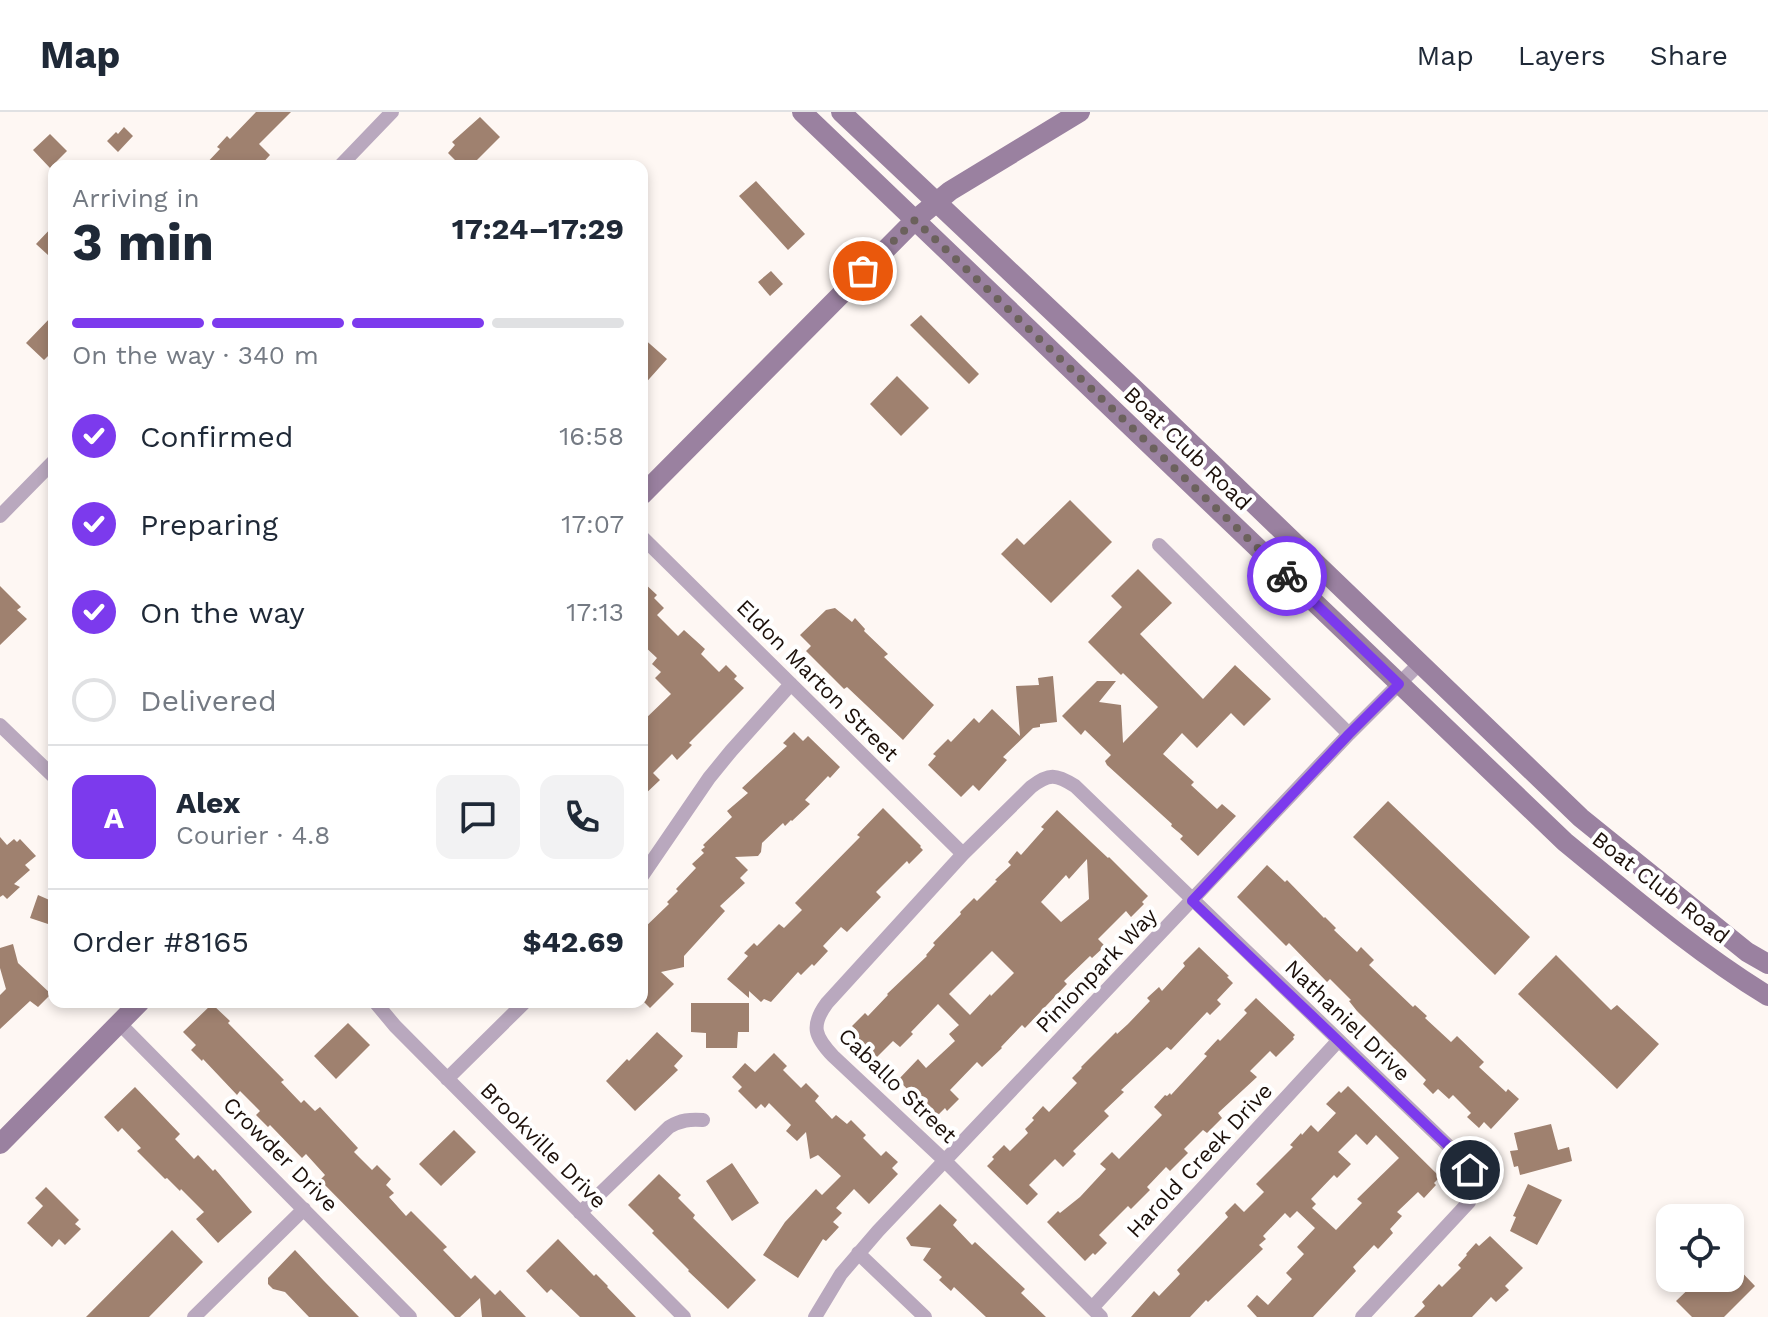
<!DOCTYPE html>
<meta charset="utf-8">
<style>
body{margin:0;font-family:"Work Sans",sans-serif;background:#f2f2f3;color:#1f2937;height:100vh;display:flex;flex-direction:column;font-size:30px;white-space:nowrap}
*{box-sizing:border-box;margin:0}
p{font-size:26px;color:#747a83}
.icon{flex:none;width:44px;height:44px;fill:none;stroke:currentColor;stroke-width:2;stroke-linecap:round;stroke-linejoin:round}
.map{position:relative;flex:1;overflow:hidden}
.drawer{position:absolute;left:48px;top:48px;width:600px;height:848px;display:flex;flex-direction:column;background:#fff;border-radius:16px;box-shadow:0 4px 12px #0003}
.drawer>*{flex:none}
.buttons{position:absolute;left:1656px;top:1092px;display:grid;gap:16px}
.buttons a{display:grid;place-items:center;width:88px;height:88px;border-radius:16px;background:#fff;box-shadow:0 4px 12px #0003;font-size:40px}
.pin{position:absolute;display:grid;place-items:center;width:68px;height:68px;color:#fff;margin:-34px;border:4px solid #fff;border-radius:50%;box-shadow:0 2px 8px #0007}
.courier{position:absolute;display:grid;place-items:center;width:80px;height:80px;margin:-40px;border:6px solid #7c3aed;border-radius:50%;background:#fff;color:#222;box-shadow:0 2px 10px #0007}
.overview em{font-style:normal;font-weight:700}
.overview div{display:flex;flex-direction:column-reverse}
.overview{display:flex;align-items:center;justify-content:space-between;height:136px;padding:0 24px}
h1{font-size:52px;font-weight:700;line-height:60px}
.bar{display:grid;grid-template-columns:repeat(4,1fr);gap:12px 8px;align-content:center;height:96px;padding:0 24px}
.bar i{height:10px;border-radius:6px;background:#e0e1e3}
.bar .on{background:#7c3aed}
.bar p{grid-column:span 4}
.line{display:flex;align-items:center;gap:20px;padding:0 24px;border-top:2px solid #e0e1e3}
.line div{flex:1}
.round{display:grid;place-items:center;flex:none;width:84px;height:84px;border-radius:16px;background:#f2f2f3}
ol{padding:0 24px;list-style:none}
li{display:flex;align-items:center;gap:24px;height:88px}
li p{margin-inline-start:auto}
li .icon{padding:8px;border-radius:50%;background:#7c3aed;color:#fff;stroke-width:4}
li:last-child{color:#747a83}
li i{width:44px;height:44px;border:4px solid #e0e1e3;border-radius:50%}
header{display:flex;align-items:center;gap:48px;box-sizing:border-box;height:112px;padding:0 40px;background:#fff;border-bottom:2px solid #e0e1e3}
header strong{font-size:38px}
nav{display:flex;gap:44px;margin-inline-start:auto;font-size:28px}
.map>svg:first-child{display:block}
.building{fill:#9f816f;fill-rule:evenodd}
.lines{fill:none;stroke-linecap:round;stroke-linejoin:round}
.street{stroke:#b9a8be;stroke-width:14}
.secondary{stroke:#9a81a0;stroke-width:20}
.done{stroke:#6b615c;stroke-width:8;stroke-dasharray:0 14.4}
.route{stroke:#7c3aed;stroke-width:10}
.labels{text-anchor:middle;stroke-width:8;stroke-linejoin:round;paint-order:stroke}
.street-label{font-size:22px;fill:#1c100a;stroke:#fff}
</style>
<header>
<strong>Map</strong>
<nav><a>Map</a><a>Layers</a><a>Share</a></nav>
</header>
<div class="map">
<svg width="1768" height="1205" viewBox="0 0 1768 1205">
<rect width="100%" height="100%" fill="#fef7f3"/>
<path class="building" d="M256,0H291L259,32L270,43L260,54H255L249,48L243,54H204L220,37L217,35L227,24L230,27Z
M480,5L500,25L471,54H461L448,41L455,33L452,30Z
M124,15L133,24L118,40L107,29L116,20L118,22Z
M50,22L67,39L50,56L33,38Z
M756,69L805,122L788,138L739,84Z
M54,113V137L48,143L36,132Z
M771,159L783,172L770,184L758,170Z
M54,202V238L44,248L26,231Z
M921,203L979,262L969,272L910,213Z
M642,225L667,247L642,275Z
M897,264L929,296L901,324L870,292Z
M1070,388L1112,430L1051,491L1001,442L1017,426L1024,433Z
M1138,457L1172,491L1140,522L1203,587L1235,553L1271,587L1244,614L1231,601L1197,636L1182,621L1163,642L1194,670L1191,673L1217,697L1222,692L1236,704L1198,744L1180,727L1183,724L1171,714L1172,712L1107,653L1105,649L1111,643L1085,618L1081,623L1062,604L1097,569H1116L1099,590L1121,593L1123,631L1158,595L1123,561L1121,563L1088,530L1122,495L1111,484Z
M642,469L657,483L654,486L664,496L657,503L678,524L684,518L705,537L701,542L719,560L726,553L737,564L734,567L744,576L689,631L692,633L677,648L672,642L653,661L660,668L642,685V610L671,582L655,566L661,560L652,552L657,546L642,532Z
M0,474L21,495L17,498L27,507L0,533Z
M835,496L852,510L855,506L865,517L864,519L888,542L884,545L934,593L903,628L847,575L844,577L806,539L811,534L800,523L826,498Z
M1053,564L1057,610L1040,612V615L1033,616L1003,645L1007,648L979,679L973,673L961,685L928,653L936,644L933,642L948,627L951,630L974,606L979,611L992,597L1020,624L1016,574L1039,573L1038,566Z
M794,620L803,629L808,624L840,655L830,666L828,664L805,688L810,692L792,709L791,708L785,714L783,711L762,731L761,740L758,744L735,745L748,758L740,766L745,771L720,794L725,799L684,844V855L661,860L674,872L650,896L642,888V818L669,792L667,790L678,779L676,777L696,756L692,752L704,741L701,738L705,735L703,733L732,705L727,699L748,681L742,676L787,634L783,631Z
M1388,689L1530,825L1495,863L1353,725Z
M883,696L921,734L920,735L923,738L909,752L907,749L876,780L881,785L847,820L841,815L823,834L828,839L814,854L812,852L801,863L798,860L771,890L764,887L761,890L749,879V886L727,867L748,844L744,841L754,831L757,834L779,812L784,816L802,798L795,791L860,725L857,723Z
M1057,698L1108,746L1109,745L1148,784L1142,790L1144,792L1131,805L1126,799L1098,827L1105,834L1092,846L1090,844L1064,869L1067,872L1025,916L1022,913L1001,935L1002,936L982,955L977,950L950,978L959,987L947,999L945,996L936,1005L898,968L918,947L926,956L955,929L949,922L959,913L938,892L911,920L913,922L900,935L893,929L877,945L853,921L856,918L852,914L865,901L868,904L888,883L887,882L927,844L926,843L935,833L933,831L961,802L960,800L974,786L977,789L997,769L995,768L1011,753L1008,750L1017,739L1021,743L1044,717L1041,715ZM1087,747L1089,787L1061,810L1041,790L1066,763L1069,767ZM992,839L1014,861L991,884L990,882L970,903L949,882Z
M0,725L7,733L14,727L17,730L20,727L36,744L25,753L30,758L14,772L20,775L7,787L3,783L0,785Z
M1267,753L1285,770L1287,768L1324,806L1325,805L1336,816L1334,818L1357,840L1361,835L1374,848L1369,853L1413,895L1415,893L1427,904L1425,906L1451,930L1457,924L1484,950L1479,955L1506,980L1508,977L1519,987L1491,1017L1484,1010L1479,1016L1467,1005L1471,1001L1453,983L1449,987L1438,977L1433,982L1423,972L1426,968L1357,899L1349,889L1351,888L1330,867L1327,870L1289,831L1286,834L1237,785Z
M38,783L54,790V814L30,806Z
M13,832L18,851L51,882L38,895L30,889L0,917V883L6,877L0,856V836Z
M1199,835L1229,864L1227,865L1233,871L1217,888L1221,892L1210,903L1207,900L1171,938L1167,935L1121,978L1124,980L1104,999L1109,1004L1073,1039L1076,1042L1063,1055L1055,1047L1029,1073L1038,1082L1027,1093L987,1054L994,1047L992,1045L1004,1033L1010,1039L1028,1021L1025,1017L1034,1008L1032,1006L1043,994L1049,1000L1077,971L1072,966L1082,956L1081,955L1116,920L1117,922L1128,912L1150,889L1147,886L1159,875L1162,879L1185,854L1183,851Z
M1556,843L1611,898L1617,893L1659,932L1617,977L1518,882Z
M1256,886L1295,923L1293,925L1294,927L1276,945L1270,939L1250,959L1257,965L1218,1001L1222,1006L1207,1021L1203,1018L1184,1037L1188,1041L1170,1059L1166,1055L1147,1075L1150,1078L1131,1097L1128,1094L1099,1123L1107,1131L1095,1143L1093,1141L1085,1149L1047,1110L1058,1099L1060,1101L1080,1085L1106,1057L1100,1052L1112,1040L1119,1047L1162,1003L1154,995L1165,983L1167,984L1170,981L1171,983L1207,944L1204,942L1218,927L1220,929L1247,901L1244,898Z
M691,891H749V920H738L737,936H706V921L691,920Z
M212,892L230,909L228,911L284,968L281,970L301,991L304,988L315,999L320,995L358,1036L354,1040L372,1058L377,1053L391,1067L386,1073L394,1081L389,1085L406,1104L411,1099L447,1135L443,1138L471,1167L475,1163L495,1183L500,1178L526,1205H482L480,1186L460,1205H455L320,1068L325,1063L306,1042L302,1046L270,1013L268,1015L256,1003L260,999L240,979L237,983L203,947L202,949L191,938L196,933L183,920Z
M348,911L370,933L336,967L314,944Z
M657,920L683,944L674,954L678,958L635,999L606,969L627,947L629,949Z
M774,941L787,954L783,958L801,976L806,971L819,984L815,989L832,1007L836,1003L847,1012L851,1008L866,1023L863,1026L881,1044L886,1039L898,1050L892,1056L898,1062L869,1092L854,1077L836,1096L842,1101L833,1110L839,1115L826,1129L823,1127L798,1166L763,1143L785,1110L816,1077L822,1083L841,1064L818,1043L810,1047L806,1020L797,1029L786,1019L791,1013L769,991L765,996L761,992L756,997L738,979L742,975L732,965L745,951L755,960Z
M1348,974L1440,1065L1434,1071L1436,1073L1424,1086L1418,1080L1397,1100L1402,1104L1390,1117L1393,1121L1378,1137L1374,1133L1353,1155L1356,1159L1313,1205H1257L1247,1194L1257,1183L1268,1193L1292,1167L1286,1161L1304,1142L1297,1135L1315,1116L1297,1099L1290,1106L1285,1101L1263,1124L1266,1127L1259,1133L1263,1137L1208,1190L1206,1188L1190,1205H1131L1154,1179L1159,1184L1180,1162L1177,1158L1228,1105L1225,1101L1235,1091L1244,1100L1264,1080L1256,1072L1293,1035L1290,1033L1301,1021L1302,1023L1311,1013L1318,1020L1336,1001L1326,992L1339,979L1341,981ZM1356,1022L1367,1033L1376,1023L1399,1046L1357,1087L1362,1091L1336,1118L1312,1096L1316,1092L1311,1087L1334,1063L1337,1066L1351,1052L1338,1040Z
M135,975L180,1022L175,1027L194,1047L198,1043L213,1059L215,1057L252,1100L218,1131L196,1107L204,1100L181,1077L180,1079L167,1066L165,1067L137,1039L141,1036L122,1016L118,1020L104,1005Z
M1551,1012L1558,1038L1569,1035L1572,1049L1520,1063L1518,1054L1514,1055L1510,1039L1518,1038L1514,1021Z
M454,1018L476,1040L441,1074L419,1052Z
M732,1051L759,1091L732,1109L706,1069Z
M659,1062L681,1083L678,1086L695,1103L693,1106L756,1168L728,1197L688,1159L689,1158L652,1121L654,1119L628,1093Z
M1528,1072L1562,1088L1537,1133L1510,1119L1516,1105L1513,1104Z
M46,1075L79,1108L75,1112L81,1117L65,1133L59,1127L52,1135L27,1111L43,1094L35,1086Z
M940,1092L957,1108L953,1113L972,1133L975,1130L1025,1177L1021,1181L1046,1205H986L954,1175L951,1179L939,1168L942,1165L923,1148L931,1136L911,1134L906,1126Z
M172,1118L203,1150L149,1205H86Z
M1490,1124L1523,1156L1505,1174L1509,1178L1496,1190L1491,1185L1472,1205H1414L1425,1194L1422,1190L1439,1172L1442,1175L1461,1156L1458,1153L1467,1143L1466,1142L1476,1131L1479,1134Z
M558,1127L594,1164L596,1162L608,1174L607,1175L636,1205H580L551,1177L547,1181L526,1159Z
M295,1138L324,1169L359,1205H309L285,1180L273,1177L268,1172V1166Z
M1730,1148L1755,1174L1724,1205H1692L1676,1189L1700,1166H1730Z"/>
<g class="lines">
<path class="street" d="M340,54L392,0
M0,404L54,349
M642,425L963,742
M1159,433L1349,622
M0,613L54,665
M642,764L709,666L731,639L791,572
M375,890L395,914L684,1205
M119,911L410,1205
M447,967L525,890
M580,1101L669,1015C681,1008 690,1007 703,1008
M858,1141L925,1205
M1092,1196L1338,929
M194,1205L304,1097
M815,1205L841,1162L878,1119L1349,622L1420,551
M1101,1205L945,1049L833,944C815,925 810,914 827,891L963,742L1031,675C1049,661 1056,662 1075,674L1463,1048L1470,1058L1475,1070L1469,1090L1362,1205"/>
<path class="secondary" d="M802,0L1565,730C1631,784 1696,840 1768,884
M841,0L1146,288L1581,706L1747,840L1768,852
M642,383L915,108L950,79L1080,0
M0,1032L140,890"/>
</g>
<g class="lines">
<path class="done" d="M863,159L915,108L1287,464"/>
<path class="route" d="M1287,464L1399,572L1349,622L1192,789L1463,1048L1470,1058"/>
</g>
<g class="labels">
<g class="street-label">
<text transform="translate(1188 336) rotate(44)" y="8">Boat Club Road</text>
<text transform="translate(818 568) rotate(45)" y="8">Eldon Marton Street</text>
<text transform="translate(1661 775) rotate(38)" y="8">Boat Club Road</text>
<text transform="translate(1096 858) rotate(-46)" y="8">Pinionpark Way</text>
<text transform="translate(1348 908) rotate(44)" y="8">Nathaniel Drive</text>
<text transform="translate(898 973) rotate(44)" y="8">Caballo Street</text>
<text transform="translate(544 1033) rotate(45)" y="8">Brookville Drive</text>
<text transform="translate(281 1042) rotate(45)" y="8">Crowder Drive</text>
<text transform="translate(1199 1048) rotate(-47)" y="8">Harold Creek Drive</text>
</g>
</g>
</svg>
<div class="buttons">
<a><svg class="icon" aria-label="locate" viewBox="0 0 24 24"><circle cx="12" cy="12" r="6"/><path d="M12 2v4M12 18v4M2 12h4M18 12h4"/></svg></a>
</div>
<div class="pin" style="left:863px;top:159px;background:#ea580c"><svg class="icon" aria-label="bag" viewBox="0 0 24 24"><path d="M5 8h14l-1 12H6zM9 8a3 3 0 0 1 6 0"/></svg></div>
<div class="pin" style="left:1470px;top:1058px;background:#1f2937"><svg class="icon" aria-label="home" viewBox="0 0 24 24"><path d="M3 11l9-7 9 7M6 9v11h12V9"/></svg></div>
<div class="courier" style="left:1287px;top:464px"><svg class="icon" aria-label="bike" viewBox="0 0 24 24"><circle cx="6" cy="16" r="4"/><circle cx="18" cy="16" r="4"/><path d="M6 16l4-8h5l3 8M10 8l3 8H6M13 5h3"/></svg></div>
<section class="drawer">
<div class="overview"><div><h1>3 min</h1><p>Arriving in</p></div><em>17:24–17:29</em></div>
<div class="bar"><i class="on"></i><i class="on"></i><i class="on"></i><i></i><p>On the way · 340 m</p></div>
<ol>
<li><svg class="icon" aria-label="check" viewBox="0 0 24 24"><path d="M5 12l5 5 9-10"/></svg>Confirmed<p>16:58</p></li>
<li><svg class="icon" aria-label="check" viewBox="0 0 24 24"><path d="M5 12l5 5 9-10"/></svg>Preparing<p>17:07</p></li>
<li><svg class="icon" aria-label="check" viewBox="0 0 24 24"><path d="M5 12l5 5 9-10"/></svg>On the way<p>17:13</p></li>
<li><i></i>Delivered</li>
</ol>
<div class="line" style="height:144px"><b class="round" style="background:#7c3aed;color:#fff">A</b><div><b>Alex</b><p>Courier · 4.8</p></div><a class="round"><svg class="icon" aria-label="chat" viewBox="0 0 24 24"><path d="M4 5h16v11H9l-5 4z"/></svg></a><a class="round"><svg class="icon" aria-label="phone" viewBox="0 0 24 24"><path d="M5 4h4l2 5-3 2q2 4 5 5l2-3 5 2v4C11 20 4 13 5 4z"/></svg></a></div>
<div class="line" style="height:104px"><div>Order #8165</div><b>$42.69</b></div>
</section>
</div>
